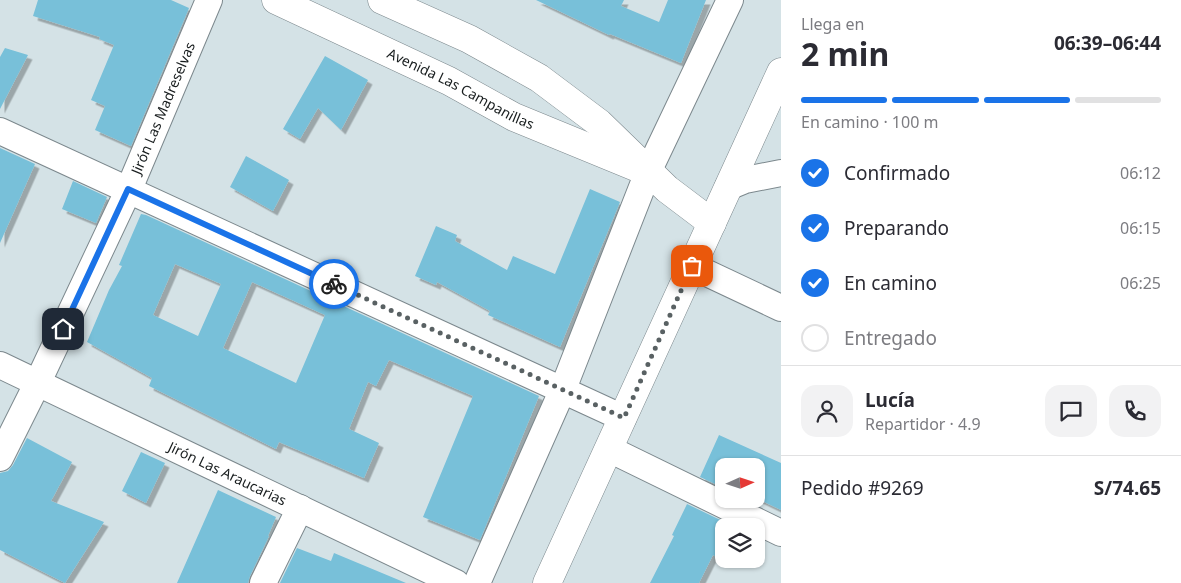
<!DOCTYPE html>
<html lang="es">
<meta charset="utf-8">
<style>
body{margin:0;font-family:"Noto Sans",sans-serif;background:#f2f2f3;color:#2b2b33;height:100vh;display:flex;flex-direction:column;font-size:19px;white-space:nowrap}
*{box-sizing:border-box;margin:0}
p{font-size:16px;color:#7c7c81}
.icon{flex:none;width:28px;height:28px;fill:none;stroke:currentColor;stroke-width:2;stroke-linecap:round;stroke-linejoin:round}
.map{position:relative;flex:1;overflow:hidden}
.panel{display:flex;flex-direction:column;background:#fff;width:400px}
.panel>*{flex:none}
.needle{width:32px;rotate:87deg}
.buttons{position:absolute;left:715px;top:458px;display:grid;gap:10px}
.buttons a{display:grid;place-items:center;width:50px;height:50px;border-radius:10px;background:#fff;box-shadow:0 1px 4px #0004;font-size:25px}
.pin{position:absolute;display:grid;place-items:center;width:42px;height:42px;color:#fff;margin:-21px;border-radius:10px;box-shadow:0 2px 8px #0006}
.courier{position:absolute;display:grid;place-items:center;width:50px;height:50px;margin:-25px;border:4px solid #1a73e8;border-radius:50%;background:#fff;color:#222;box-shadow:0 1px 6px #0007}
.head em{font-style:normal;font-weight:700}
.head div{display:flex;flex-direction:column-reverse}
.head{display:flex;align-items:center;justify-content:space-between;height:85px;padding:0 20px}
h1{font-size:32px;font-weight:700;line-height:38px}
.bar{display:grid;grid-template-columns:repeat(4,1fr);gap:8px 5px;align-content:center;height:60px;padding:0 20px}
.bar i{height:6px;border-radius:4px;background:#e1e1e2}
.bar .on{background:#1a73e8}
.bar p{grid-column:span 4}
.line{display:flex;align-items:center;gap:12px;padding:0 20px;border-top:1px solid #e1e1e2}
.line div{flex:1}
.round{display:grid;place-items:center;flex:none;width:52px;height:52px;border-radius:15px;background:#f2f2f3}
ol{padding:0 20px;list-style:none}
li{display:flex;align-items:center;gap:15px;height:55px}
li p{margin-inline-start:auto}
li .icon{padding:5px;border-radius:50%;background:#1a73e8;color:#fff;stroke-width:4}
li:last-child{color:#7c7c81}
li i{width:28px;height:28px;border:2px solid #e1e1e2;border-radius:50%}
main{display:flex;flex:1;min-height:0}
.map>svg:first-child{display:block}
.building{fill:#78c0d9;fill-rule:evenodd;filter:url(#shadow)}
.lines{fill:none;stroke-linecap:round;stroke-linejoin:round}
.minor-casing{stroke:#7c888d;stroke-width:28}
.tertiary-casing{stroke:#7c888d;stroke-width:29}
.minor{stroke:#fff;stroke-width:26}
.tertiary{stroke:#fff;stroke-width:28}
.done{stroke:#596163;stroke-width:5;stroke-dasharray:0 9}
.route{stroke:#1a73e8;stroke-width:6}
.labels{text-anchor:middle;stroke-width:4;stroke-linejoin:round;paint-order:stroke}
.street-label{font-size:14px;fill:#171c1d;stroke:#d4e2e6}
</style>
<main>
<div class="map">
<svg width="781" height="583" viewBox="0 0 781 583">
<defs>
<filter id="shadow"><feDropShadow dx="4.5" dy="4.5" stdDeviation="0" flood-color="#0004"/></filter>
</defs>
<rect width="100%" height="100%" fill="#d4e2e6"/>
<path class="building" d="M38,0H171L189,8L131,146L95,130L105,106L91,100L114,45L99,39L100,37L33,16Z
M536,0H624L621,6L659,22L668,0H706L681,63L610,34L609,35Z
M5,48L28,55L0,109V57Z
M325,56L368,80L341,130L318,108L300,139L283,129Z
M0,148L35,164L0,243Z
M246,156L289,180L273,211L230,187Z
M73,181L107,197L96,223L62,209Z
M590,189L620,202L560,347L488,315L490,311L437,282L436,285L415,276L436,226L457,235L455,241L507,270L513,256L555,274Z
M141,214L146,215L539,396L480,540L423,517L473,396L389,360L376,386L368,382L349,429L379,443L364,478L279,442L276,449L149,386L152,378L87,342L109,290L122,266L119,265ZM175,264L221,284L198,336L153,315ZM252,282L325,315L296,383L223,348Z
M719,435L781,463V510L756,498V466H724V488L700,477Z
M27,438L72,462L51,501L104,522L65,583L0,550V473L8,471L13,465Z
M141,452L165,463L146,503L122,491Z
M218,490L276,517L268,536H269L250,576L248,583H177Z
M687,504L733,526H724V561L713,555L699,583H650L674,536L672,535Z
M297,548L331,561L334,553L406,583H280Z"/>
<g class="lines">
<g class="minor-casing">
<g id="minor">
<path d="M0,131L623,418"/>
<path d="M728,187L745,180L781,173"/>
<path d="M692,266L781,308"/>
<path id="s1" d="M0,365L456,583"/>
<path d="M609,449L781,533"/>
<path id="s2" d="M0,458L38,382L129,189L209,0"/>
<path d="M263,583L300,508"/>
<path d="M477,583L563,389L648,172L730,0"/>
</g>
</g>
<g class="tertiary-casing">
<g id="tertiary">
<path id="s3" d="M276,0L449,81L514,117L648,172"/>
<path d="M382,0L469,39L539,78L599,123L667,189L712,223"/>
<path d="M547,583L781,72"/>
</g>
</g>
<use href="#minor" class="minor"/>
<use href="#tertiary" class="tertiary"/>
</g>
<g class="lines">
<path class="done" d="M334,284L624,418L692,266"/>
<path class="route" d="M63,329L128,189L334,284"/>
</g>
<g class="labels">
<g class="street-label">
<text dy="5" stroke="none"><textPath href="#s3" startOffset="205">Avenida Las Campanillas</textPath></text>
<text dy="5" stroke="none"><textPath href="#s2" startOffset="386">Jirón Las Madreselvas</textPath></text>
<text dy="5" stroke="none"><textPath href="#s1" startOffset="252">Jirón Las Araucarias</textPath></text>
</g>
</g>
</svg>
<div class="buttons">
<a><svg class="needle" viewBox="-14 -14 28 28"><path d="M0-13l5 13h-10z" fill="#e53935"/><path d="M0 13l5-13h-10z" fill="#7c7c81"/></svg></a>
<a><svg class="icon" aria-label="layers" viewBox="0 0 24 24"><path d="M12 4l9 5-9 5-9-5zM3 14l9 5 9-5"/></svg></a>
</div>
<div class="pin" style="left:692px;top:266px;background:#ea580c"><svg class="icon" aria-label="bag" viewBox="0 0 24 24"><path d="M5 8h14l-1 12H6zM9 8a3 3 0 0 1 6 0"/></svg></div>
<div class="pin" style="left:63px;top:329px;background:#1f2937"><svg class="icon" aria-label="home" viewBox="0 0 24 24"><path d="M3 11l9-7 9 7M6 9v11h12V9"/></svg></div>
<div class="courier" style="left:334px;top:284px"><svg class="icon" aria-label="bike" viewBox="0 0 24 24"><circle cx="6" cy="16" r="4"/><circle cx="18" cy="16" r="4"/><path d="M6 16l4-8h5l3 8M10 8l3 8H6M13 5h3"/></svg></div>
</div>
<section class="panel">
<div class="head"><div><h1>2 min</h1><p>Llega en</p></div><em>06:39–06:44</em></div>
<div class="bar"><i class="on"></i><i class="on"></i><i class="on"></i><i></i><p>En camino · 100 m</p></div>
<ol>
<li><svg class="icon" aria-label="check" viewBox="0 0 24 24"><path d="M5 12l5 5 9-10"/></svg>Confirmado<p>06:12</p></li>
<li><svg class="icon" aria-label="check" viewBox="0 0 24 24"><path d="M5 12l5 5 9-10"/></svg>Preparando<p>06:15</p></li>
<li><svg class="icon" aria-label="check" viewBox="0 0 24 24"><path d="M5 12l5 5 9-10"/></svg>En camino<p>06:25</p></li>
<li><i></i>Entregado</li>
</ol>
<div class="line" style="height:90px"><a class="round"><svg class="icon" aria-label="person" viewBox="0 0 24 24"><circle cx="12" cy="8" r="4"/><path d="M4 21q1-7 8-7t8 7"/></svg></a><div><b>Lucía</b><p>Repartidor · 4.9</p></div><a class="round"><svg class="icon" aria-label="chat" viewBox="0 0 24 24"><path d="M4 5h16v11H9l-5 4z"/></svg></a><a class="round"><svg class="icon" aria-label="phone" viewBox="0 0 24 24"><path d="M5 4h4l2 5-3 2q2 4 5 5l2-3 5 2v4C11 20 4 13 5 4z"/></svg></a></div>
<div class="line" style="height:65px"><div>Pedido #9269</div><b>S/74.65</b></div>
</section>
</main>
